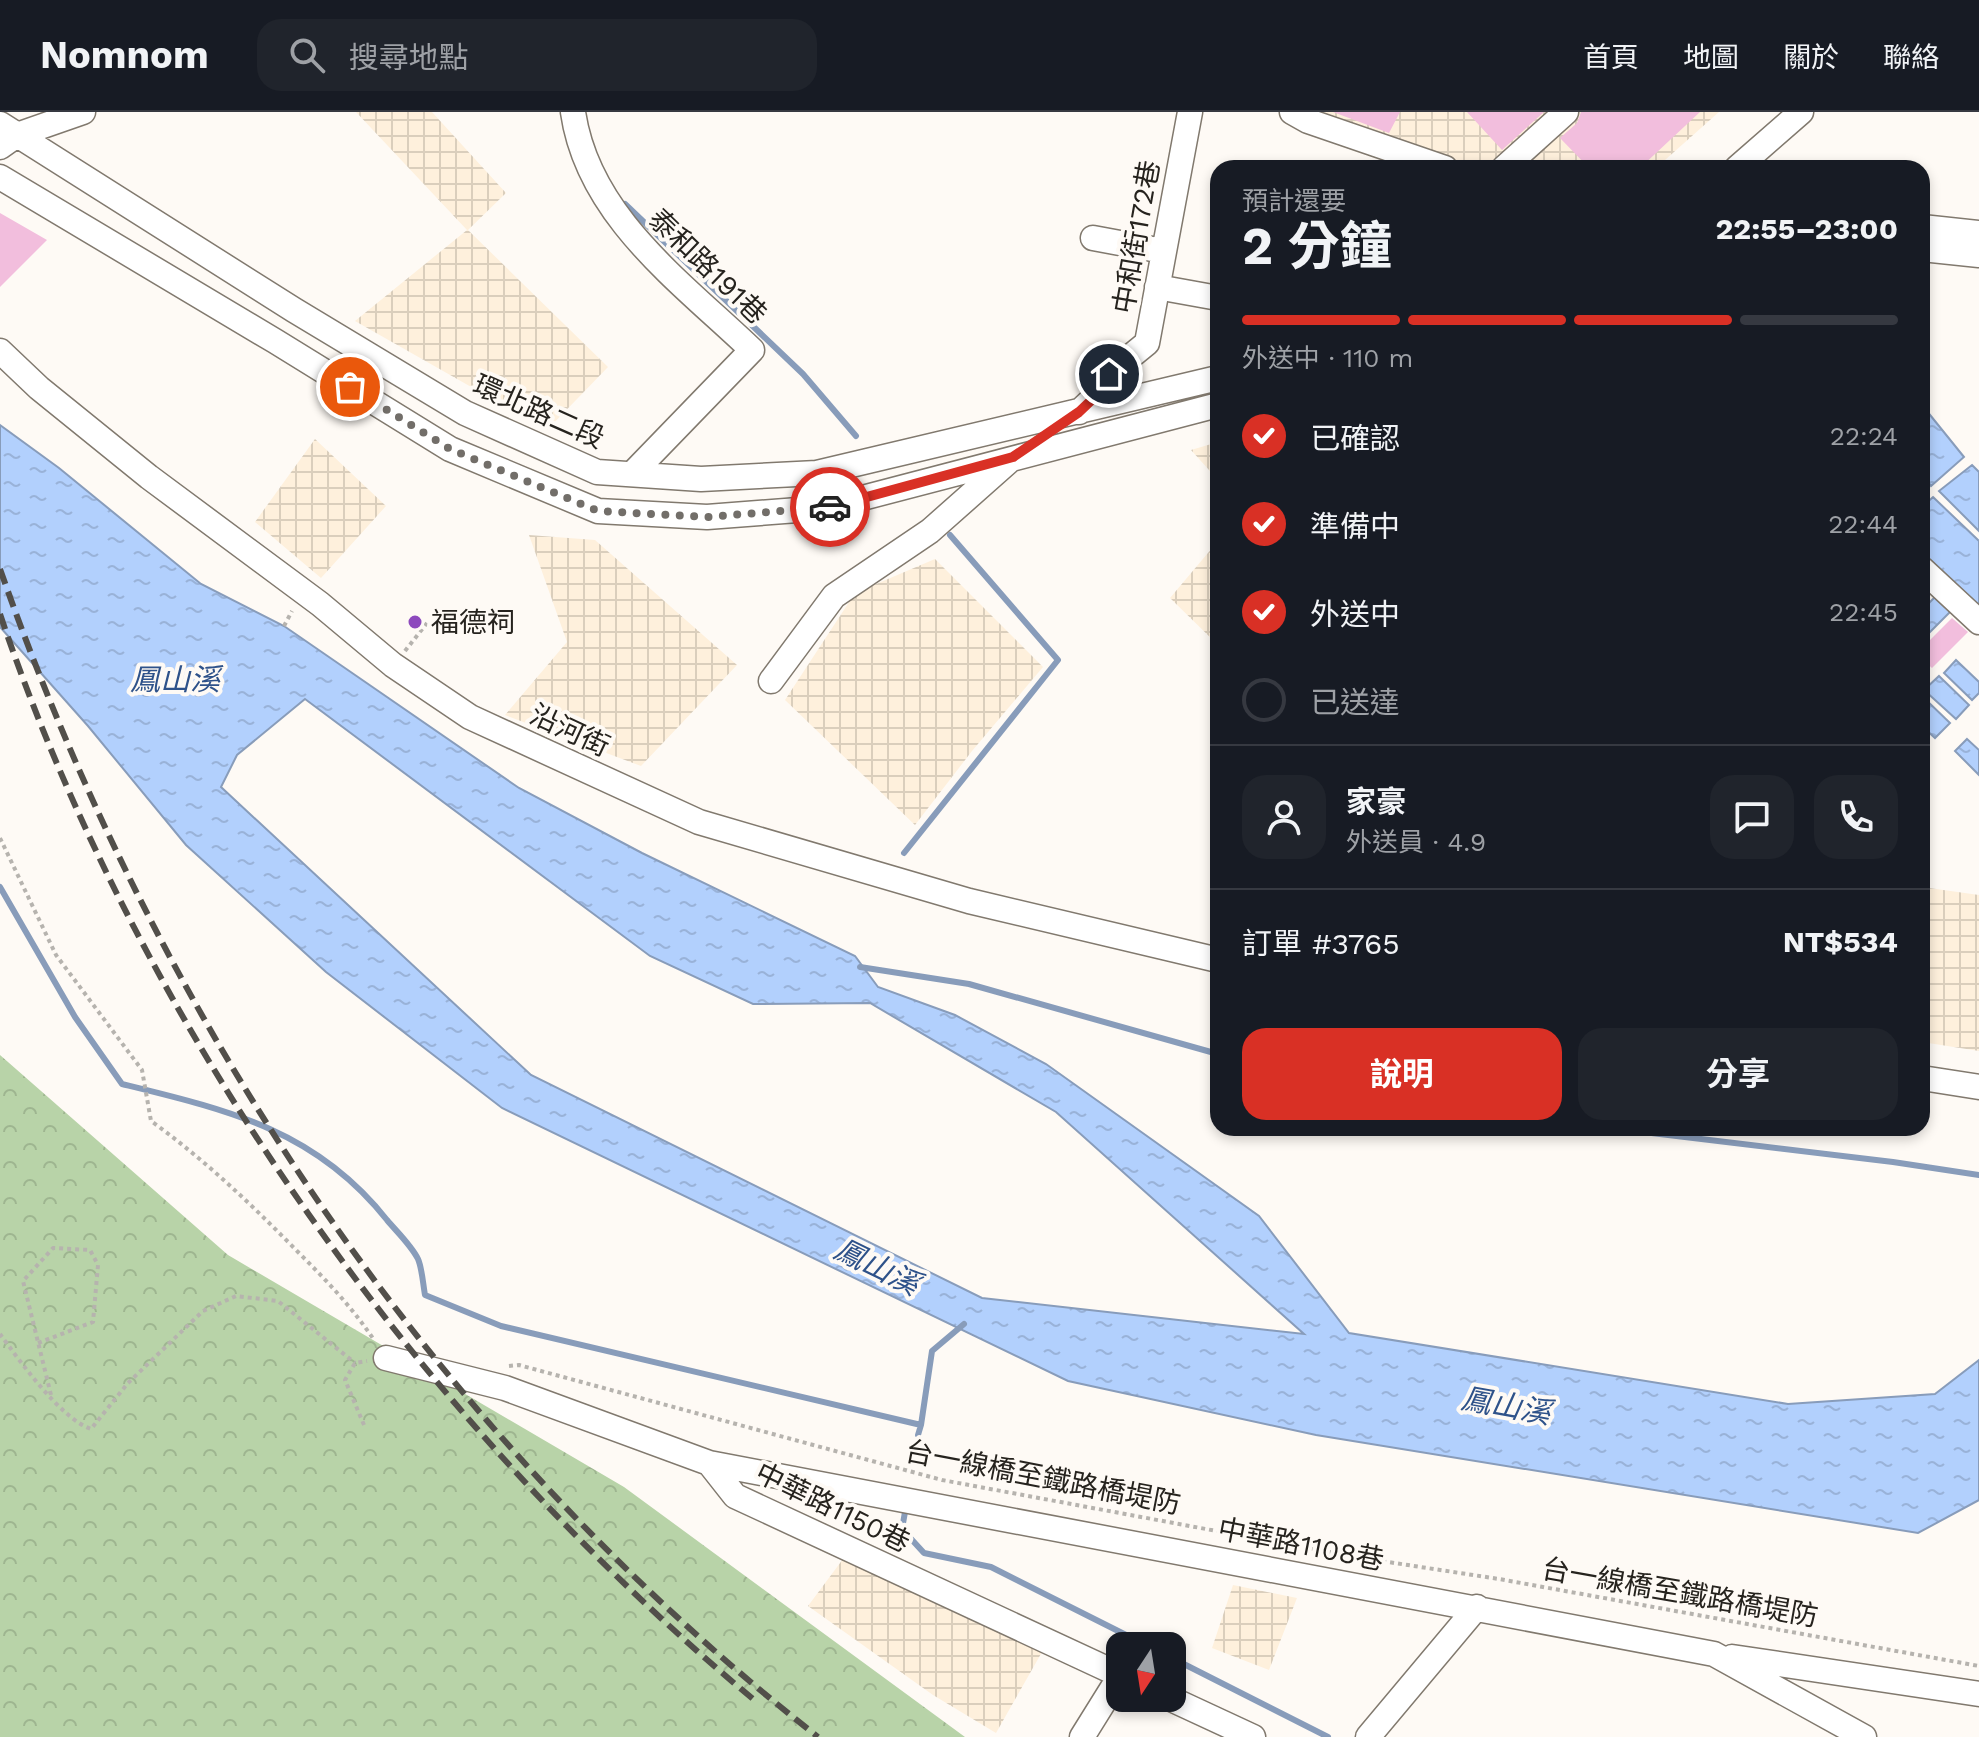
<!DOCTYPE html>
<html lang="zh-TW">
<meta charset="utf-8">
<style>
body{margin:0;font-family:"Work Sans","Noto Sans TC",sans-serif;background:#20242c;color:#f1f3f6;height:100vh;display:flex;flex-direction:column;font-size:30px;white-space:nowrap}
*{box-sizing:border-box;margin:0}
p{font-size:26px;color:#9ea1a6}
.icon{flex:none;width:44px;height:44px;fill:none;stroke:currentColor;stroke-width:2;stroke-linecap:round;stroke-linejoin:round}
.map{position:relative;flex:1;overflow:hidden}
.side{position:absolute;left:1210px;top:48px;width:720px;height:976px;display:flex;flex-direction:column;background:#171b24;border-radius:24px;box-shadow:0 4px 12px #0003}
.side>*{flex:none}
.needle{width:52px;rotate:192deg}
.tools{position:absolute;left:1106px;top:1520px;display:grid;gap:16px}
.tools a{display:grid;place-items:center;width:80px;height:80px;border-radius:16px;background:#171b24;box-shadow:0 4px 12px #0003;font-size:40px}
.pin{position:absolute;display:grid;place-items:center;width:68px;height:68px;color:#fff;margin:-34px;border:4px solid #fff;border-radius:50%;box-shadow:0 2px 8px #0007}
.courier{position:absolute;display:grid;place-items:center;width:80px;height:80px;margin:-40px;border:6px solid #d93025;border-radius:50%;background:#fff;color:#222;box-shadow:0 2px 10px #0007}
.overview em{font-style:normal;font-weight:700}
.overview div{display:flex;flex-direction:column-reverse}
.overview{display:flex;align-items:center;justify-content:space-between;height:136px;padding:0 32px}
h1{font-size:52px;font-weight:700;line-height:60px}
.bar{display:grid;grid-template-columns:repeat(4,1fr);gap:12px 8px;align-content:center;height:96px;padding:0 32px}
.bar i{height:10px;border-radius:6px;background:#363941}
.bar .active{background:#d93025}
.bar p{grid-column:span 4}
.line{display:flex;align-items:center;gap:20px;padding:0 32px;border-top:2px solid #363941}
.line div{flex:1}
.round{display:grid;place-items:center;flex:none;width:84px;height:84px;border-radius:24px;background:#20242c}
ol{padding:0 32px;list-style:none}
li{display:flex;align-items:center;gap:24px;height:88px}
li p{margin-inline-start:auto}
li .icon{padding:8px;border-radius:50%;background:#d93025;color:#fff;stroke-width:4}
li:last-child{color:#9ea1a6}
li i{width:44px;height:44px;border:4px solid #363941;border-radius:50%}
.cta{display:flex;gap:16px;margin-top:auto;padding:16px 32px}
.cta a{flex:1;height:92px;border-radius:24px;background:#d93025;color:#fff;font-size:32px;font-weight:700;line-height:92px;text-align:center}
.cta a+a{background:#20242c;color:#f1f3f6}
header{display:flex;align-items:center;gap:48px;box-sizing:border-box;height:112px;padding:0 40px;background:#171b24;border-bottom:2px solid #363941}
header strong{font-size:38px}
nav{display:flex;gap:44px;margin-inline-start:auto;font-size:28px}
.search{width:560px;height:72px;background:#20242c;display:flex;align-items:center;gap:20px;box-sizing:border-box;padding:0 28px;border-radius:24px;color:#9ea1a6;font-size:30px}
.map>svg:first-child{display:block}
.industrial{fill:url(#industrial-grid)}
.forest{fill:url(#forest-crowns)}
.water{fill:url(#water-ripples);stroke:#889cba;stroke-width:2;fill-rule:evenodd}
.lines{fill:none;stroke-linecap:round;stroke-linejoin:round}
.stream{stroke:#889cba;stroke-width:6}
.building{fill:#f2bedd}
.minor-casing{stroke:#81796e;stroke-width:27}
.path{stroke:#b6b3ae;stroke-width:4;stroke-dasharray:4 4;stroke-linecap:butt}
.minor{stroke:#fff;stroke-width:24}
.rail{stroke:#524f4a;stroke-width:6;stroke-dasharray:16 8;stroke-linecap:butt}
.done{stroke:#726e69;stroke-width:8;stroke-dasharray:0 14.4}
.route{stroke:#d93025;stroke-width:10}
.poi-dot{fill:#8d49bd;stroke:#fefaf5;stroke-width:3}
.labels{text-anchor:middle;stroke-width:8;stroke-linejoin:round;paint-order:stroke}
.street-label{font-size:28px;fill:#26231e;stroke:#fefaf5}
.poi-label{font-size:28px;fill:#26231e;stroke:#fefaf5;text-anchor:start}
.water-label{font-size:30px;font-style:italic;fill:#2e528a;stroke:#fefaf5}
</style>
<header>
<strong>Nomnom</strong>
<div class="search"><svg class="icon" aria-label="search" viewBox="0 0 24 24"><circle cx="10" cy="10" r="6"/><path d="M15 15l6 6"/></svg>搜尋地點</div>
<nav><a>首頁</a><a>地圖</a><a>關於</a><a>聯絡</a></nav>
</header>
<div class="map">
<svg width="1979" height="1625" viewBox="0 0 1979 1625">
<defs>
<pattern id="industrial-grid" width="8" height="8" patternUnits="userSpaceOnUse" patternTransform="scale(2)"><rect width="8" height="8" fill="#fef0dc"/><path d="M0 4h8M4 0v8" fill="none" stroke="#dacebc"/></pattern>
<pattern id="forest-crowns" width="20" height="18" patternUnits="userSpaceOnUse" patternTransform="scale(2)"><rect width="20" height="18" fill="#b8d3a8"/><path d="M2 6a3 3 0 1 1 6 0M12 15a3 3 0 1 1 6 0" fill="none" stroke="#9eb590"/></pattern>
<pattern id="water-ripples" width="26" height="14" patternUnits="userSpaceOnUse" patternTransform="scale(2)"><rect width="26" height="14" fill="#b2d0fd"/><path d="M2 4q2-2 4 0t4 0M15 11q2-2 4 0t4 0" fill="none" stroke="#99b2d8"/></pattern>
</defs>
<rect width="100%" height="100%" fill="#fefaf5"/>
<path class="industrial" d="M356,0H432L506,81L468,118L608,255L547,318L355,209L467,118Z
M1313,0H1719L1656,56H1489L1428,43Z
M315,327L386,394L321,466L255,410Z
M1218,330V368L1191,338Z
M529,423L595,428L737,553L641,654L505,603L567,530Z
M1218,429V533L1170,486Z
M935,447L1043,555L972,639L915,713L785,588L855,481Z
M1922,775L1979,783V939L1922,930Z
M843,1447L912,1473L979,1511L1042,1540L996,1621L933,1583L808,1494Z
M1233,1473L1297,1486L1269,1558L1212,1536Z"/>
<path class="forest" d="M0,943L228,1143L624,1375L965,1625H0Z"/>
<path class="water" d="M1922,293L1964,345L1931,374L1922,363Z
M0,313L59,356L201,472L284,514L519,676L642,741L855,844L878,875L955,903L1046,952L1259,1104L1349,1221L1788,1292L1935,1282L1979,1248V1388L1918,1421L1316,1323L1068,1269L502,996L326,860L186,733L88,614L0,515ZM305,587L650,844L753,892L870,891L1056,1000L1304,1222L982,1186L531,963L221,675L237,643Z
M1972,353L1979,360V419L1939,379Z
M1933,385L1979,429V497L1922,448V395Z
M1936,484L1951,499L1922,528V498Z
M1956,548L1979,570V581L1972,588L1944,561Z
M1939,564L1969,593L1956,607L1924,578Z
M1922,584L1950,611L1935,626L1922,614Z
M1967,627L1979,638V663L1955,639Z"/>
<g class="lines">
<path class="stream" d="M625,92L803,262L856,324
M904,741L1058,548L950,423
M0,775L75,905L122,972C228,998 316,1018 387,1108C397,1120 411,1133 418,1147C422,1156 423,1172 425,1183L501,1214L921,1313L918,1323
M860,855L969,872L1218,942
M1610,1016L1893,1050L1979,1063
M921,1313L932,1239L964,1212
M905,1400L902,1417L924,1441L991,1455L1148,1534
M1172,1546L1328,1625"/>
</g>
<path class="building" d="M1333,0H1400L1389,21Z
M1467,0H1544L1502,38Z
M1581,0H1700L1640,56H1589L1560,26L1577,11Z
M0,101L47,128L0,175Z
M1952,506L1968,520L1932,556L1922,547V536Z"/>
<g class="lines">
<g class="minor-casing">
<path id="minor" d="M573,0C588,104 681,170 752,238L632,362
M1292,0L1308,9L1445,56
M0,12L294,198L465,301L597,360L701,367L817,361L1218,266
M0,35L17,23L83,0
M1504,56L1566,0
M1737,56L1801,0
M0,65L275,229L450,337L598,399L707,405L824,396L1218,293
M1922,115L1979,121
M1093,126L1163,139
M1922,137L1979,143
M1157,175L1218,186
M0,239L39,276L149,365L320,492L393,553L470,605L699,710L969,789L1218,848
M1079,300L1100,280L1109,262L1147,231L1190,0
M1922,457L1979,510
M771,569L834,484L930,419L1009,349
M1922,966L1979,975
M386,1246L505,1276L709,1351L1714,1542L1864,1625
M709,1351L735,1384L1120,1563
M1732,1545L1979,1582
M1169,1586L1253,1625
M1082,1625L1120,1564
M1368,1625L1477,1495"/>
</g>
<path class="path" d="M284,514L292,499
M405,539L427,511
M0,726L56,843L142,958L151,1009C205,1048 251,1092 298,1140C326,1168 352,1195 374,1228
M0,1222C19,1248 61,1307 91,1317L128,1271L203,1199L236,1184L278,1189L355,1251
M38,1231L93,1210L98,1153L90,1138L53,1136L23,1169L51,1283
M509,1254L519,1253L942,1368L1362,1446L1499,1467L1979,1554
M364,1313L345,1268L355,1251L367,1249"/>
<use href="#minor" class="minor"/>
<path class="rail" d="M0,457C161,916 434,1323 818,1625
M0,502C139,914 419,1309 753,1587"/>
</g>
<g class="lines">
<path class="done" d="M350,275L450,337L598,399L707,405L830,395"/>
<path class="route" d="M830,395L1013,345L1079,300L1100,280L1109,262"/>
</g>
<circle class="poi-dot" cx="415" cy="510" r="8"/>
<g class="labels">
<g class="street-label">
<text transform="translate(1136 125) rotate(-80)" y="10">中和街172巷</text>
<text transform="translate(708 154) rotate(44)" y="10">泰和路191巷</text>
<text transform="translate(539 299) rotate(24)" y="10">環北路二段</text>
<text transform="translate(570 618) rotate(25)" y="10">沿河街</text>
<text transform="translate(1043 1365) rotate(11)" y="10">台一線橋至鐵路橋堤防</text>
<text transform="translate(833 1395) rotate(26)" y="10">中華路1150巷</text>
<text transform="translate(1301 1432) rotate(11)" y="10">中華路1108巷</text>
<text transform="translate(1680 1480) rotate(10)" y="10">台一線橋至鐵路橋堤防</text>
</g>
<g class="poi-label">
<text x="431" y="520">福德祠</text>
</g>
<g class="water-label">
<text x="175" y="578">鳳山溪</text>
<text transform="translate(877 1155) rotate(26)" y="10">鳳山溪</text>
<text transform="translate(1506 1294) rotate(10)" y="10">鳳山溪</text>
</g>
</g>
</svg>
<div class="tools">
<a><svg class="needle" viewBox="-14 -14 28 28"><path d="M0-13l5 13h-10z" fill="#e53935"/><path d="M0 13l5-13h-10z" fill="#9ea1a6"/></svg></a>
</div>
<div class="pin" style="left:350px;top:275px;background:#ea580c"><svg class="icon" aria-label="bag" viewBox="0 0 24 24"><path d="M5 8h14l-1 12H6zM9 8a3 3 0 0 1 6 0"/></svg></div>
<div class="pin" style="left:1109px;top:262px;background:#1f2937"><svg class="icon" aria-label="home" viewBox="0 0 24 24"><path d="M3 11l9-7 9 7M6 9v11h12V9"/></svg></div>
<div class="courier" style="left:830px;top:395px"><svg class="icon" aria-label="car" viewBox="0 0 24 24"><path d="M5 17H2v-5l4-1 3-4h7l3 4 3 1v5h-3M9 17h6M6 11h13"/><circle cx="7" cy="17" r="2"/><circle cx="17" cy="17" r="2"/></svg></div>
<section class="side">
<div class="overview"><div><h1>2 分鐘</h1><p>預計還要</p></div><em>22:55–23:00</em></div>
<div class="bar"><i class="active"></i><i class="active"></i><i class="active"></i><i></i><p>外送中 · 110 m</p></div>
<ol>
<li><svg class="icon" aria-label="check" viewBox="0 0 24 24"><path d="M5 12l5 5 9-10"/></svg>已確認<p>22:24</p></li>
<li><svg class="icon" aria-label="check" viewBox="0 0 24 24"><path d="M5 12l5 5 9-10"/></svg>準備中<p>22:44</p></li>
<li><svg class="icon" aria-label="check" viewBox="0 0 24 24"><path d="M5 12l5 5 9-10"/></svg>外送中<p>22:45</p></li>
<li><i></i>已送達</li>
</ol>
<div class="line" style="height:144px"><a class="round"><svg class="icon" aria-label="person" viewBox="0 0 24 24"><circle cx="12" cy="8" r="4"/><path d="M4 21q1-7 8-7t8 7"/></svg></a><div><b>家豪</b><p>外送員 · 4.9</p></div><a class="round"><svg class="icon" aria-label="chat" viewBox="0 0 24 24"><path d="M4 5h16v11H9l-5 4z"/></svg></a><a class="round"><svg class="icon" aria-label="phone" viewBox="0 0 24 24"><path d="M5 4h4l2 5-3 2q2 4 5 5l2-3 5 2v4C11 20 4 13 5 4z"/></svg></a></div>
<div class="line" style="height:104px"><div>訂單 #3765</div><b>NT$534</b></div>
<div class="cta"><a>說明</a><a>分享</a></div>
</section>
</div>
